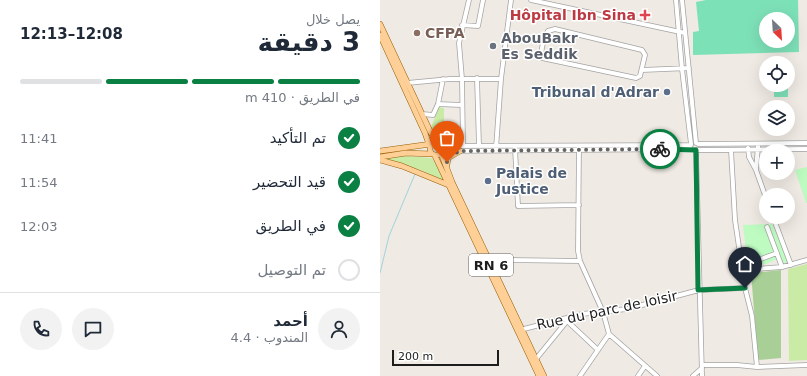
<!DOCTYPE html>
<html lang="ar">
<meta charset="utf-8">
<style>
body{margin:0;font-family:"DejaVu Sans",Vazirmatn,sans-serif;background:#f2f2f3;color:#1f2937;direction:rtl;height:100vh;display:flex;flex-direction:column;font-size:15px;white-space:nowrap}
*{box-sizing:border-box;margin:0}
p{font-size:13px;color:#747a83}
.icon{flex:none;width:22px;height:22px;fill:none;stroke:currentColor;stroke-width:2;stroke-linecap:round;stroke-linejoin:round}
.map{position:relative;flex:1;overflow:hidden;direction:ltr}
.sheet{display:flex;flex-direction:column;background:#fff;width:380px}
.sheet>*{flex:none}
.needle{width:26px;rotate:155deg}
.buttons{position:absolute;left:379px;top:12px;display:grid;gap:8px}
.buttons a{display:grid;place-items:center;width:36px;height:36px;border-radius:50%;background:#fff;box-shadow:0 4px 16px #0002;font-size:20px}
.scale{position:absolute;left:12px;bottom:10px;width:107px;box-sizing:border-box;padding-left:4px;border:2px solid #1d1d1d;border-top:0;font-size:11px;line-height:14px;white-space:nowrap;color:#1d1d1d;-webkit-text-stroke:3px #fff;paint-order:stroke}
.pin{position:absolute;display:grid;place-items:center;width:34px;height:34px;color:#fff;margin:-41px -17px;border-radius:50% 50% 50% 0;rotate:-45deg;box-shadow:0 0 4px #0007}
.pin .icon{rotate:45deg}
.courier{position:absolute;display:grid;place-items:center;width:40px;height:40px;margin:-20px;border:3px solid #0b8043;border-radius:50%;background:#fff;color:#222;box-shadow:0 1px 5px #0007}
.head em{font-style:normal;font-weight:800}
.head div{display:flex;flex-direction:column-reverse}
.head{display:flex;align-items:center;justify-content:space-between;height:68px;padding:0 20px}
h1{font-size:26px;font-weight:800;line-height:30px}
.bar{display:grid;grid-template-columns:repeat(4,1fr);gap:6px 4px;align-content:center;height:48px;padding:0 20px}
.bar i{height:5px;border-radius:3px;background:#e0e1e3}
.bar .on{background:#0b8043}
.bar p{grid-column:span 4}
.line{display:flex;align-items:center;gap:10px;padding:0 20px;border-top:1px solid #e0e1e3}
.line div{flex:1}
.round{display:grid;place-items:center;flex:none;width:42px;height:42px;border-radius:21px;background:#f2f2f3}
ol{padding:0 20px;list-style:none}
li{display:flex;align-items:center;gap:12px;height:44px}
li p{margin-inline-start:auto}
li .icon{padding:4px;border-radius:50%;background:#0b8043;color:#fff;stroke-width:4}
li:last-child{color:#747a83}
li i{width:22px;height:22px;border:2px solid #e0e1e3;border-radius:50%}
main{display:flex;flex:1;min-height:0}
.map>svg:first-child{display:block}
.grass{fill:#caeba6}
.forest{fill:#a8d096}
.park{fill:#bdfbc1}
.pitch{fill:#7de1b8;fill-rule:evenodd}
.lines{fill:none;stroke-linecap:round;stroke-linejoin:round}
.stream{stroke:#a1d2de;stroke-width:1}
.minor-casing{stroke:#a4a4a4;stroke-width:5.5}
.major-casing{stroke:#966000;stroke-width:6}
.minor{stroke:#fff;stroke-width:4}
.major{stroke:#ffcf98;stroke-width:5}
.done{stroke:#666562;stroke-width:4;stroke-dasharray:0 7.2}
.route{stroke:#0b8043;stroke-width:5}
.health-dot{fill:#e0444e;stroke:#fff;stroke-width:1.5}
.education-dot{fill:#8d6e63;stroke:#fff;stroke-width:1.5}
.worship-dot{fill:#6b7280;stroke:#fff;stroke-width:1.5}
.service-dot{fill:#5c6f8a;stroke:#fff;stroke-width:1.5}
.labels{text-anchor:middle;stroke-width:3;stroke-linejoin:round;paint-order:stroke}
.shield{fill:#fff;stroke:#616161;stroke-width:1}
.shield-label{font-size:13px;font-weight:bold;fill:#1d1d1d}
.health-label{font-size:14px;font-weight:bold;fill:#be3a42;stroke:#fff;text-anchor:end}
.education-label{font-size:14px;font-weight:bold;fill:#785e54;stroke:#fff;text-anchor:start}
.worship-label{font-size:14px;font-weight:bold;fill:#5b616d;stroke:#fff;text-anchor:start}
.service-label{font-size:14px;font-weight:bold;fill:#4e5e75;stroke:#fff;text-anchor:end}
.street-label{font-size:14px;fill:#1d1d1d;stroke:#fff}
</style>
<main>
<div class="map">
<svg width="427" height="376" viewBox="0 0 427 376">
<rect width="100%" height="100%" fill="#efeae3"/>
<path class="grass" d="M59,107L64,108V139H60L51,127Z
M27,156L52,158L67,183L41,170L0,158Z
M427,264V360L409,361L408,269Z"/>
<path class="forest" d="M401,270V358L378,360L371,273Z"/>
<path class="park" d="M427,167V203H426L415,170Z
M392,224L409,262L404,263L399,258L386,264L368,266L363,225Z"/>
<path class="pitch" d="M326,0H418L419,52L313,55V32L319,31L316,2ZM386,19H408V41H386Z
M408,73V97H394V85H408Z"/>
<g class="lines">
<path class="stream" d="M0,273L9,236L35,174"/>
<g class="minor-casing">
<path id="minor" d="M151,0L305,33
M296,0L302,69L311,144
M302,0L316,143
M82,25L98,26L103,0
M175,29L262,50L265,55L260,76L256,78L162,58C160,51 164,37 168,31Z
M262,70L309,68
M97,78L99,146
M27,83L70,79H121
M58,104L81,105
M42,114L53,115L58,104L63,79
M318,144L427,143
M61,146L311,145
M83,146L82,79L79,43L89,0
M199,146L198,251L200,261L223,312L229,334L277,376
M116,148L121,79L131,0
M135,148L138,206L199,205
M368,148L369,157L376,170L386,198
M316,150L322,376
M317,150L427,149
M351,150L355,220L365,288L372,316L377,367
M62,151L311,149
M376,170L378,146
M393,217L411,265
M387,227L402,267
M381,259L397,253
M110,263L129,260L200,261
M363,270L402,267L427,260
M186,320L218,350
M140,330L202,314L247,309L319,290L365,288
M156,359L187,321
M322,365H357L377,367L427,365
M200,376L229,334
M258,376L265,366
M313,376L322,368"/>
</g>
<g class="major-casing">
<path id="major" d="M0,24L50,131L58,144
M0,35L45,133L50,147
M50 149a6 6 0 1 1 12 0a6 6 0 1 1-12 0Z
M0,151L51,144
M61,153L72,182L164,376
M55,156L159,376
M0,157L26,153L51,154
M0,160L22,166L71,186
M67,165L68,158L80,151"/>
</g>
<use href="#minor" class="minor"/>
<use href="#major" class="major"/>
</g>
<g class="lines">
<path class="done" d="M67,162L70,156L80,151L280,149"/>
<path class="route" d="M280,149L316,150L318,290L365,288"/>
</g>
<path class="health-dot" d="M263 9h4v4h4v4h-4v4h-4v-4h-4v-4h4z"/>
<circle class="education-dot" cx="37" cy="33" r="4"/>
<circle class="worship-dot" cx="113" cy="46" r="4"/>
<g class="service-dot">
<circle cx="287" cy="92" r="4"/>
<circle cx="108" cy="181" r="4"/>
</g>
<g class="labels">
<rect class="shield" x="89" y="254" width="44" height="22" rx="3"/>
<g class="shield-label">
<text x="111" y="270">RN 6</text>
</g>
<g class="health-label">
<text x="256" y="20">Hôpital Ibn Sina</text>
</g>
<g class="education-label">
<text x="45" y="38">CFPA</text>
</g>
<g class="worship-label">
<text x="121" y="43">AbouBakr<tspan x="121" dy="16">Es Seddik</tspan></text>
</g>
<g class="service-label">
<text x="279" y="97">Tribunal d'Adrar</text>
<text x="116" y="178" text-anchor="start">Palais de<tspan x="116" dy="16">Justice</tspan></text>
</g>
<g class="street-label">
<text transform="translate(227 310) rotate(-12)" y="5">Rue du parc de loisir</text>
</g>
</g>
</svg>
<div class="buttons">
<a><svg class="needle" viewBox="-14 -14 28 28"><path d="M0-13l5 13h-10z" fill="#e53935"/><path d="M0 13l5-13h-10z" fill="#747a83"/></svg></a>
<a><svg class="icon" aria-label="locate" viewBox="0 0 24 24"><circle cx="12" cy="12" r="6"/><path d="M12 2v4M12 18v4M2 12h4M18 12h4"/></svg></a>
<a><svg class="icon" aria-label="layers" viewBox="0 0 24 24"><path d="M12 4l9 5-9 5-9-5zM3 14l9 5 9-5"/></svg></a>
<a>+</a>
<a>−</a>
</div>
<div class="scale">200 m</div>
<div class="pin" style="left:67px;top:162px;background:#ea580c"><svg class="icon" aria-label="bag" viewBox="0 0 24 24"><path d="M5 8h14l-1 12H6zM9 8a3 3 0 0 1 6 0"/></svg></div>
<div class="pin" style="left:365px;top:288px;background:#1f2937"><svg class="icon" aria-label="home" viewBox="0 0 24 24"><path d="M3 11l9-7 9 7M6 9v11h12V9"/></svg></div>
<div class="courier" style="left:280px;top:149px"><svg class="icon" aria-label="bike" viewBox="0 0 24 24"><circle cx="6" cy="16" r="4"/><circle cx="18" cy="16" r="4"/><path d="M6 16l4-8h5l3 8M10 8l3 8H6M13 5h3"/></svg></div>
</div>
<section class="sheet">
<div class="head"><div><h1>3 دقيقة</h1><p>يصل خلال</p></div><em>12:08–12:13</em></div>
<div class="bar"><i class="on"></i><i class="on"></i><i class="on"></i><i></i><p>في الطريق · 410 m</p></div>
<ol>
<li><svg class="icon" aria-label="check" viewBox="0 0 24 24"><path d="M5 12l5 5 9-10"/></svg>تم التأكيد<p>11:41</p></li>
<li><svg class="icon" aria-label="check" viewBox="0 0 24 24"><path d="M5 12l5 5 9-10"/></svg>قيد التحضير<p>11:54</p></li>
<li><svg class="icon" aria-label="check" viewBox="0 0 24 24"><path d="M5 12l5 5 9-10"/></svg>في الطريق<p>12:03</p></li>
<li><i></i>تم التوصيل</li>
</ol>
<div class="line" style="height:72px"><a class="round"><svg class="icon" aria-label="person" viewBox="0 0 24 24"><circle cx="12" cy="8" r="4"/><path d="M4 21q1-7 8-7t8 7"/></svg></a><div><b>أحمد</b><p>المندوب · 4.4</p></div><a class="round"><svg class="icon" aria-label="chat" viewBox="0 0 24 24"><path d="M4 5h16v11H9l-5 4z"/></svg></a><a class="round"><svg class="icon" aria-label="phone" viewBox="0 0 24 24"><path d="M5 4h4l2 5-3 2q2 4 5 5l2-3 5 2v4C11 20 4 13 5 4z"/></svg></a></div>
</section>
</main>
